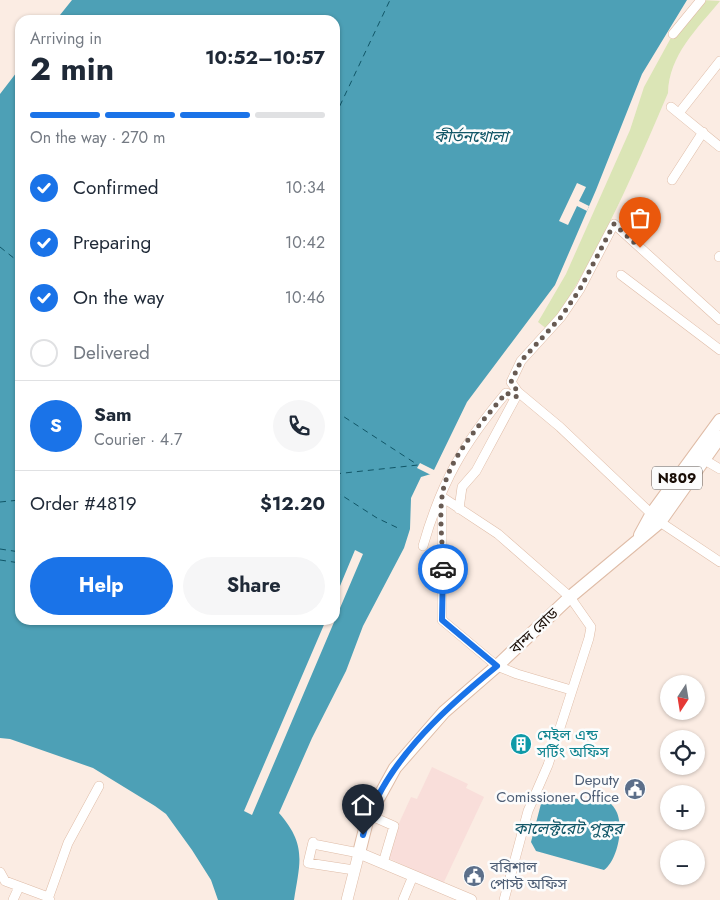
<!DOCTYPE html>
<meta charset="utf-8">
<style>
body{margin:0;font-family:Jost,"Noto Sans Bengali",sans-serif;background:#f6f6f7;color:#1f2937;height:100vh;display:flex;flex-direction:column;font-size:19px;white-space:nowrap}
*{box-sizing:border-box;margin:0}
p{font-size:16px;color:#747a83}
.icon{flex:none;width:28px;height:28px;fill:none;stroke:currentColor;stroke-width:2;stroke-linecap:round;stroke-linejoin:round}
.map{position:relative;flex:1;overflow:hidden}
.sheet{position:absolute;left:15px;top:15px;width:325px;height:610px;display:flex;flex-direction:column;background:#fff;border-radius:15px;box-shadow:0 1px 4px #0004}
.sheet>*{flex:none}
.needle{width:32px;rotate:192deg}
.tools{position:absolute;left:660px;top:675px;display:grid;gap:10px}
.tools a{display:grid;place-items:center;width:45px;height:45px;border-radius:50%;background:#fff;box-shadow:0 1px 4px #0004;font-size:25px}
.pin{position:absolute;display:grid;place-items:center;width:42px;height:42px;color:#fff;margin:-51px -21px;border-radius:50% 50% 50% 0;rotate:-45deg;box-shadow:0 0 5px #0007}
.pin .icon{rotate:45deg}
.courier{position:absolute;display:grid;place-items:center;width:50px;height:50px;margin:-25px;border:4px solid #1a73e8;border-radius:50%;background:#fff;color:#222;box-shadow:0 1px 6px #0007}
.headline em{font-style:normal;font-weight:700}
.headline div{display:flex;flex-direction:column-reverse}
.headline{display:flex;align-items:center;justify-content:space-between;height:85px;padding:0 15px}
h1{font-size:32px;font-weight:700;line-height:38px}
.bar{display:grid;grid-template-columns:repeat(4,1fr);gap:8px 5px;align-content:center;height:60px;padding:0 15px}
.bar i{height:6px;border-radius:4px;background:#e0e1e3}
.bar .active{background:#1a73e8}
.bar p{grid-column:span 4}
.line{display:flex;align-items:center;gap:12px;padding:0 15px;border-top:1px solid #e0e1e3}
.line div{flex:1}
.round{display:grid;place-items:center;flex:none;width:52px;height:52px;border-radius:26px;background:#f6f6f7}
ol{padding:0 15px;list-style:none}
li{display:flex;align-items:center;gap:15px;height:55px}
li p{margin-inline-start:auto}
li .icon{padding:5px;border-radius:50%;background:#1a73e8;color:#fff;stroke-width:4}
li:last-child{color:#747a83}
li i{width:28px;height:28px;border:2px solid #e0e1e3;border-radius:50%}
.cta{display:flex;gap:10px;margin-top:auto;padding:10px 15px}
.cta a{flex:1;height:58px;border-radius:30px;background:#1a73e8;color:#fff;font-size:20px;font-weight:700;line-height:58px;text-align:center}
.cta a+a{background:#f6f6f7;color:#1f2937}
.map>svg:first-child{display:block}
.commercial{fill:#f9deda}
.green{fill:#dbe5b6}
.water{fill:#4da0b6}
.pier{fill:#fbece3}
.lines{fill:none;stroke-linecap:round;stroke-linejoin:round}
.ferry{stroke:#115667;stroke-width:1;stroke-dasharray:6 5;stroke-linecap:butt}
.minor-casing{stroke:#dfbca7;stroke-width:10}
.major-casing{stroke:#dfbca7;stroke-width:12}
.highway-casing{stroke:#dfbca7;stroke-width:14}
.minor{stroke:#fff;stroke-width:9}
.major{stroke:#fff;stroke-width:11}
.highway{stroke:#fff;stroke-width:12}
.done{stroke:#685b53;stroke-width:5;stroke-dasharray:0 9}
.route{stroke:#1a73e8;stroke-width:6}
.labels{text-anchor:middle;stroke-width:5;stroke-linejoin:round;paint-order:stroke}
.shield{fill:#fcfcfc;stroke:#5d5550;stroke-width:1}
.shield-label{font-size:14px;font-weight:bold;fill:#190d06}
.street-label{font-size:15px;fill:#190d06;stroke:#fcfcfc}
.culture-label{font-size:15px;fill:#0d838f;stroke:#fcfcfc;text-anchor:start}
.service-label{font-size:15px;fill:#4e5e75;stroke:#fcfcfc;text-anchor:end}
.water-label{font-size:16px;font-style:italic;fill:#115667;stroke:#fcfcfc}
</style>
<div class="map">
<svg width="720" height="900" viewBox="0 0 720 900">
<rect width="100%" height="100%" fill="#fbece3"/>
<path class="commercial" d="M432,767L468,784L466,788L484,797L443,884L384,856L411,797L417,799Z"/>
<path class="green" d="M702,0L720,1C697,29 669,55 668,93C633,175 598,256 548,330L538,322L566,274L630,130L644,87L673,34Z"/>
<path class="water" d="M72,0H687L642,74L596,190L555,285L467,402L434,470L431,474L421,477L411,498L410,529L404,548L363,626L346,671L312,738L279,813C307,845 300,862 294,900H218L211,880L192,850L166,814L155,806L93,768L10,739L0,738V94L20,68V620H335V20H56Z
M550,793L569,796L589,803L592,795C600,798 611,801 615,809C625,824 618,860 604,870L536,851L531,842L542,800Z"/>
<path class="pier" d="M577,183L586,187L579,201L589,206L587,211L577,206L568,225L559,221Z
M420,463L434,470L436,472L433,476L417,468Z
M355,550L363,554L252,815L244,811L326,620H335V598Z"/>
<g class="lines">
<path class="ferry" d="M335,116L390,0
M0,247L20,263
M335,411L418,465
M335,474L418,465
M335,491L377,518L400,529
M0,502L20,500
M0,549L20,552
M0,560L20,563"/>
<g class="minor-casing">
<path id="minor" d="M673,34L701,0
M671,107L720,147
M679,113L720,61
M672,180L703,132
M719,257L720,256
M621,275L720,350
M720,320L614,224L580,289L561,317L521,361L511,382L518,392L560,427L660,522L720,562
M703,459L720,469
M442,497L498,534L570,597L591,627L589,638L548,765L528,811L504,900
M442,497V620L497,666L517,674L571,690
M459,509L462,487L476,471L518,393
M423,546C441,483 463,444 506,393L516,397
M369,815L394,826L383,863
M313,842L308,863L354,870
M313,844L359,853
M0,872L5,881L48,897
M13,900L19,887
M50,900L48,899L68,843L99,786
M403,900L413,876"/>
</g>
<g class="major-casing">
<path id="major" d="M347,900L359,853L471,900"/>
</g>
<g class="highway-casing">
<path id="highway" d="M640,535L652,513L720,420
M359,853L368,817L395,768L444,712L497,666L570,597L660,522L720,437"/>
</g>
<use href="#minor" class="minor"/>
<use href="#major" class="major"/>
<use href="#highway" class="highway"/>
</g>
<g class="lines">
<path class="done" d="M443,569C443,546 439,520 442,497C446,460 483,421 506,393L516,397L518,392L511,382L521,361L561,317L580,289L614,224L640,248"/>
<path class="route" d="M363,835C380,767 444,709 497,666L442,620L443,569"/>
</g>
<defs>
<g id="building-disc" transform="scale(1.125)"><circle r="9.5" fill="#0f9aa8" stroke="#fcfcfc"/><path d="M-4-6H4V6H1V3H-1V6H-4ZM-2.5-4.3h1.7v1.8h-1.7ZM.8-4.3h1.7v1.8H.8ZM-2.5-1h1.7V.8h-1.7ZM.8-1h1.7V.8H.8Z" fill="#fff"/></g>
<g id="civic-disc" transform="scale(1.125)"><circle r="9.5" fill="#5c6f8a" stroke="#fcfcfc"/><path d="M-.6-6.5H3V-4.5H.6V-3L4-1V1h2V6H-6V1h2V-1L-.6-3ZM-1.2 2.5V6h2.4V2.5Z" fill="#fff"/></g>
</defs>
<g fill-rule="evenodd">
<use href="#building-disc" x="521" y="744"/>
<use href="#civic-disc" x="635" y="789"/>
<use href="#civic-disc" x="474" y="876"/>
</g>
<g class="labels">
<rect class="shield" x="652" y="466.5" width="50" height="23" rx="4"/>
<g class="shield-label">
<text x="677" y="483">N809</text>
</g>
<g class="street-label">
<text transform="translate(534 631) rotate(-43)" y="5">বান্দ রোড</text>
</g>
<g class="culture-label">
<text x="537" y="740">মেইল এন্ড<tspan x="537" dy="17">সর্টিং অফিস</tspan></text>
</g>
<g class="service-label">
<text x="619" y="785">Deputy<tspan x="619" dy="17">Comissioner Office</tspan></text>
<text x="490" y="872" text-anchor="start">বরিশাল<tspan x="490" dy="17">পোস্ট অফিস</tspan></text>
</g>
<g class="water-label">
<text x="471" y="142">কীর্তনখোলা</text>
<text x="568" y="834">কালেক্টরেট পুকুর</text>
</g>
</g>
</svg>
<div class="tools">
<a><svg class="needle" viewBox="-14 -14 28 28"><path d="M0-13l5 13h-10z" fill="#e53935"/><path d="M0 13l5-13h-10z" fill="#747a83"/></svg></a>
<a><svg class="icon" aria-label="locate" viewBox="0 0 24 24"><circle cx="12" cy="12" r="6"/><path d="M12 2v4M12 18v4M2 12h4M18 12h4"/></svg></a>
<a>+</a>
<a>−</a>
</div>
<div class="pin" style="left:640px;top:248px;background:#ea580c"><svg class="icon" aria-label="bag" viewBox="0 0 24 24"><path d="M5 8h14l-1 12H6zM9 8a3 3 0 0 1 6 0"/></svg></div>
<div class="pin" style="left:363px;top:835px;background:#1f2937"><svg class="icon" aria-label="home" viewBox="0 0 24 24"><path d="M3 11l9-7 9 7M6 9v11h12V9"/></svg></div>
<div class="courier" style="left:443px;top:569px"><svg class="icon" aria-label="car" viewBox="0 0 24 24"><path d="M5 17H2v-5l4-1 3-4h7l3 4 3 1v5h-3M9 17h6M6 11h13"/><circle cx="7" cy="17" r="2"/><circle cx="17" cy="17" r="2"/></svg></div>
<section class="sheet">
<div class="headline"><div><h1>2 min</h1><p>Arriving in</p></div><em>10:52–10:57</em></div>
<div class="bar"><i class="active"></i><i class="active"></i><i class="active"></i><i></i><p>On the way · 270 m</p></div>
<ol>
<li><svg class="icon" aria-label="check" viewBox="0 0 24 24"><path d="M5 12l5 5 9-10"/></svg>Confirmed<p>10:34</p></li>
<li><svg class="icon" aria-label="check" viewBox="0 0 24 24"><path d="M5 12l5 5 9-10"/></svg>Preparing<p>10:42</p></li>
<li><svg class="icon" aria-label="check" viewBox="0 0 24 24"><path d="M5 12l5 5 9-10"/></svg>On the way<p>10:46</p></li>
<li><i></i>Delivered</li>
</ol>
<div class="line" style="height:90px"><b class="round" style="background:#1a73e8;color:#fff">S</b><div><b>Sam</b><p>Courier · 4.7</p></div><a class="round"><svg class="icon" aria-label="phone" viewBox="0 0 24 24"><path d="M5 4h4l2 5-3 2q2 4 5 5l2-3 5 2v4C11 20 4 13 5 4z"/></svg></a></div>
<div class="line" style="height:65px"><div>Order #4819</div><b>$12.20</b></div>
<div class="cta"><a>Help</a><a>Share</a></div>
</section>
</div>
